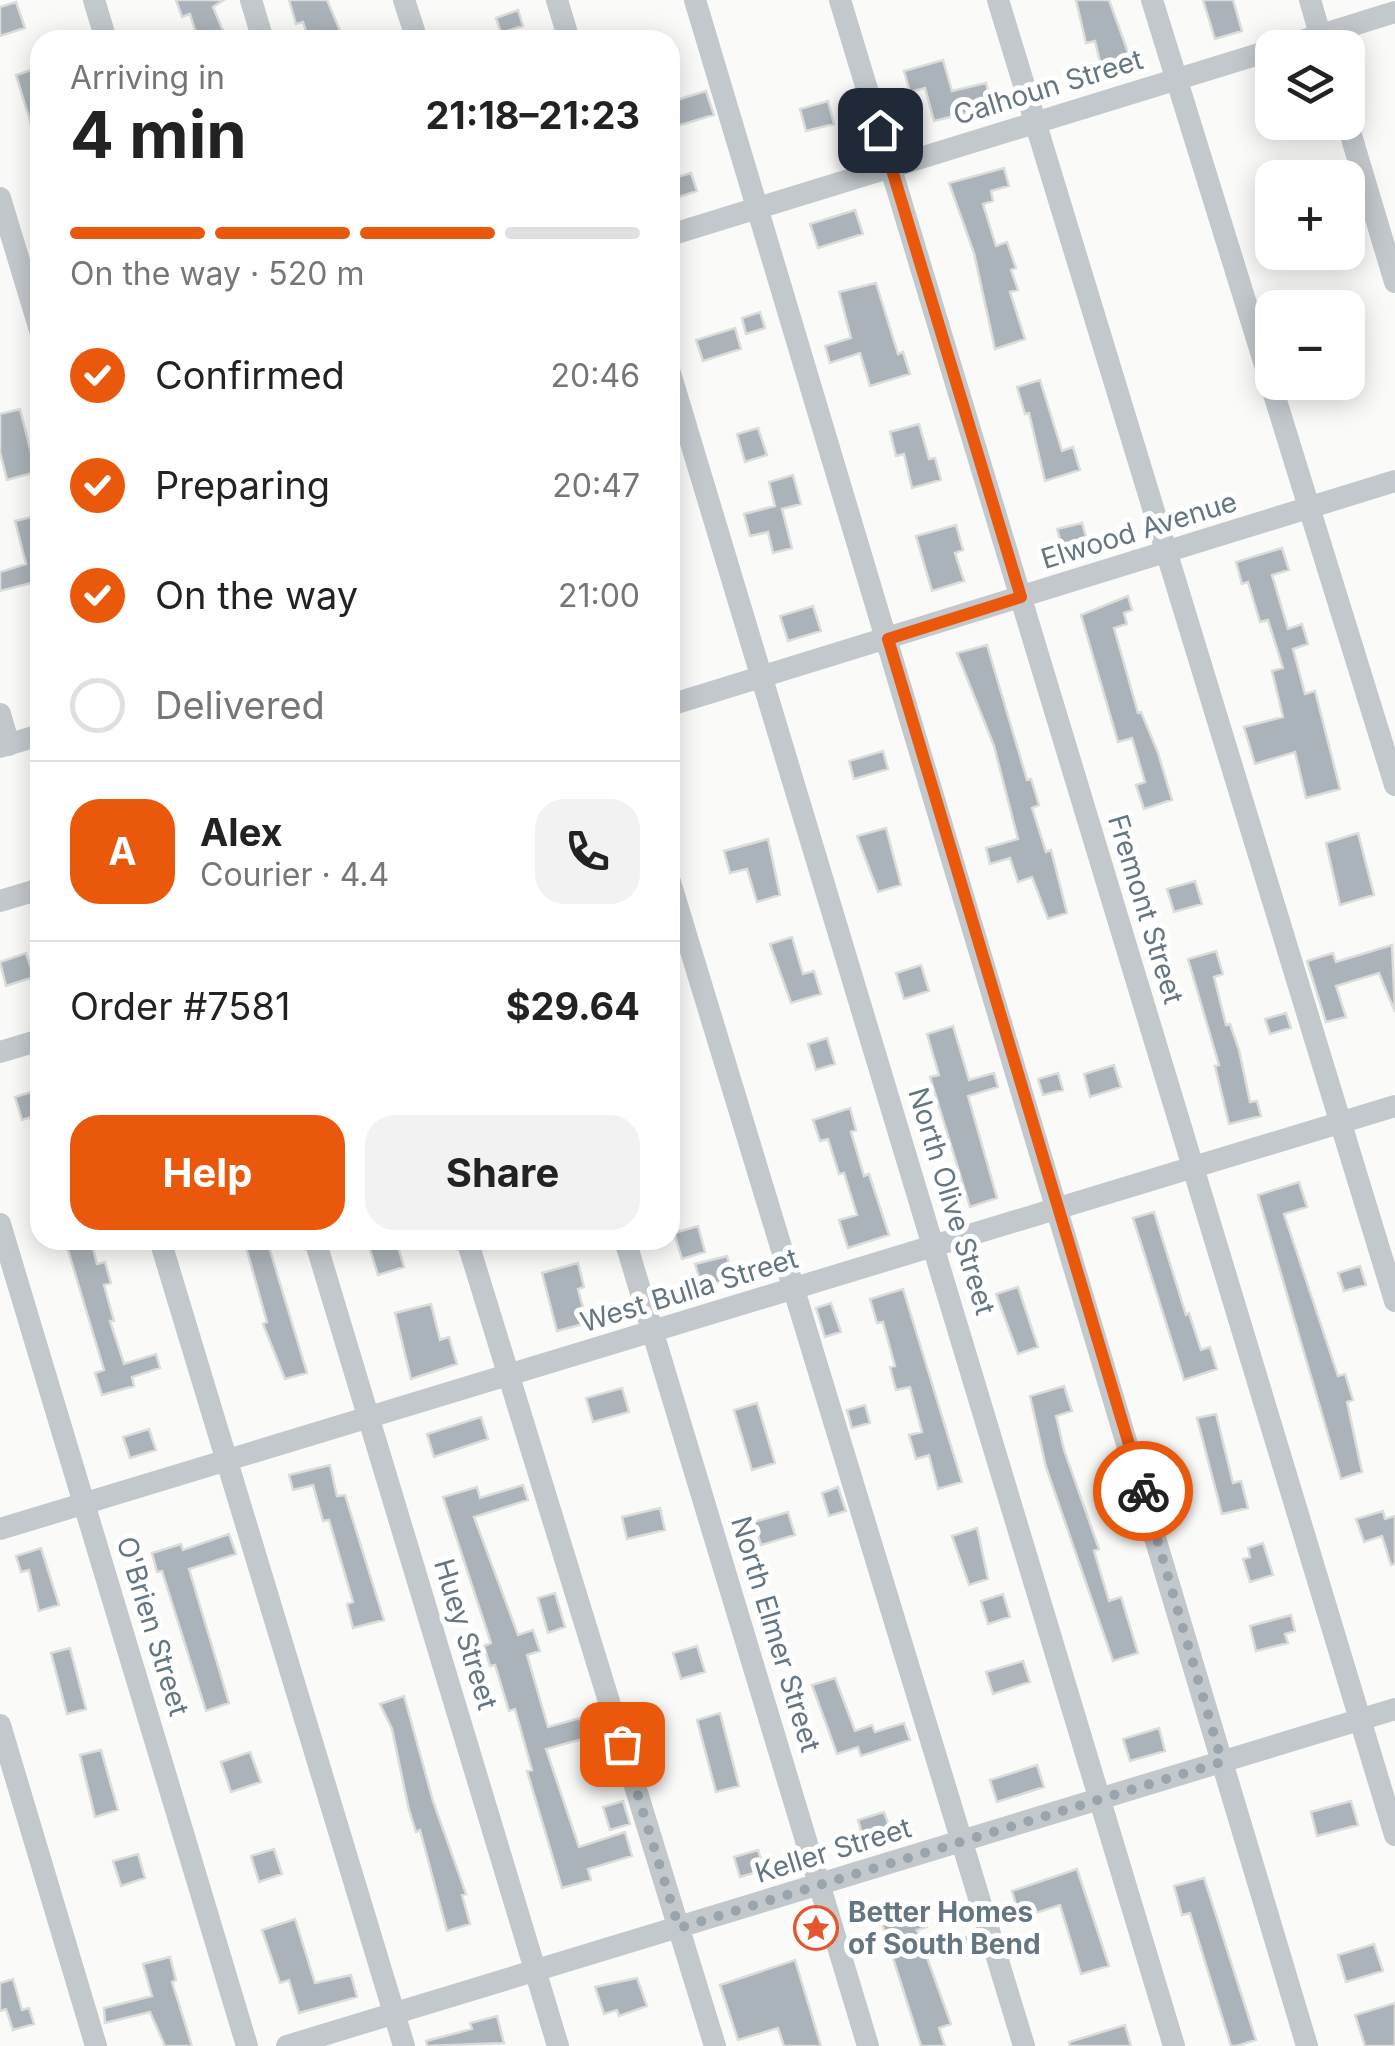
<!DOCTYPE html>
<meta charset="utf-8">
<style>
body{margin:0;font-family:Inter,sans-serif;background:#f2f2f2;color:#222;height:100vh;display:flex;flex-direction:column;font-size:38px;white-space:nowrap}
*{box-sizing:border-box;margin:0}
p{font-size:32px;color:#767676}
.icon{flex:none;width:55px;height:55px;fill:none;stroke:currentColor;stroke-width:2;stroke-linecap:round;stroke-linejoin:round}
.map{position:relative;flex:1;overflow:hidden}
.panel{position:absolute;left:30px;top:30px;width:650px;height:1220px;display:flex;flex-direction:column;background:#fff;border-radius:30px;box-shadow:0 5px 25px #0003}
.panel>*{flex:none}
.controls{position:absolute;left:1255px;top:30px;display:grid;gap:20px}
.controls a{display:grid;place-items:center;width:110px;height:110px;border-radius:20px;background:#fff;box-shadow:0 5px 25px #0003;font-size:50px}
.pin{position:absolute;display:grid;place-items:center;width:85px;height:85px;color:#fff;margin:-42px;border-radius:20px;box-shadow:0 5px 15px #0006}
.courier{position:absolute;display:grid;place-items:center;width:100px;height:100px;margin:-50px;border:8px solid #ea580c;border-radius:50%;background:#fff;color:#222;box-shadow:0 2px 12px #0007}
.head em{font-style:normal;font-weight:700}
.head div{display:flex;flex-direction:column-reverse}
.head{display:flex;align-items:center;justify-content:space-between;height:170px;padding:0 40px}
h1{font-size:65px;font-weight:700;line-height:75px}
.bar{display:grid;grid-template-columns:repeat(4,1fr);gap:15px 10px;align-content:center;height:120px;padding:0 40px}
.bar i{height:12px;border-radius:8px;background:#e0e0e0}
.bar .selected{background:#ea580c}
.bar p{grid-column:span 4}
.line{display:flex;align-items:center;gap:25px;padding:0 40px;border-top:2px solid #e0e0e0}
.line div{flex:1}
.round{display:grid;place-items:center;flex:none;width:105px;height:105px;border-radius:30px;background:#f2f2f2}
ol{padding:0 40px;list-style:none}
li{display:flex;align-items:center;gap:30px;height:110px}
li p{margin-inline-start:auto}
li .icon{padding:10px;border-radius:50%;background:#ea580c;color:#fff;stroke-width:4}
li:last-child{color:#767676}
li i{width:55px;height:55px;border:5px solid #e0e0e0;border-radius:50%}
.action{display:flex;gap:20px;margin-top:auto;padding:20px 40px}
.action a{flex:1;height:115px;border-radius:30px;background:#ea580c;color:#fff;font-size:40px;font-weight:700;line-height:115px;text-align:center}
.action a+a{background:#f2f2f2;color:#222}
.map>svg:first-child{display:block}
.building{fill:#aab3b9;stroke:#dcdcda;stroke-width:2.5}
.lines{fill:none;stroke-linecap:round;stroke-linejoin:round}
.minor{stroke:#c3c8cc;stroke-width:22}
.done{stroke:#99a4ac;stroke-width:10;stroke-dasharray:0 18}
.route{stroke:#ea580c;stroke-width:12}
.labels{text-anchor:middle;stroke-width:10;stroke-linejoin:round;paint-order:stroke}
.street-label{font-size:28px;fill:#657683;stroke:#fff}
.poi-label{font-size:28px;font-weight:bold;fill:#657683;stroke:#fff;text-anchor:start}
</style>
<div class="map">
<svg width="1395" height="2046" viewBox="0 0 1395 2046">
<rect width="100%" height="100%" fill="#fafaf8"/>
<path class="building" d="M176,0H224L213,7L227,40H198L190,14L182,17Z
M289,0H327L344,40H309L303,22L296,24Z
M1076,0H1109L1133,66L1103,74L1095,41L1086,43Z
M1203,0H1233L1242,31L1215,39Z
M16,2L25,28L0,36V7Z
M518,10L523,26L501,33L496,18Z
M943,60L952,91L986,83L992,107L934,121L925,88L910,92L904,71Z
M40,67V139L36,140L16,75Z
M706,91L714,115L670,128V102Z
M828,101L834,124L806,131L800,109Z
M1004,168L1009,186L991,191L993,201L983,204L996,246L1007,242L1016,268L1011,270L1018,290L1010,292L1025,339L995,349L974,253L949,183Z
M691,173L697,191L670,200V179Z
M855,210L863,234L818,248L810,224Z
M876,283L898,354L903,352L910,374L870,386L860,353L830,363L825,346L851,338L839,292Z
M760,312L765,328L746,334L742,318Z
M735,328L741,349L703,361L696,340Z
M1040,380L1062,451L1073,447L1080,470L1045,481L1029,413L1025,414L1017,387Z
M20,409L36,472L7,480L0,452V414Z
M919,424L929,459L935,458L941,480L912,488L904,454L896,456L890,432Z
M758,428L767,455L745,462L737,434Z
M793,475L801,504L782,509L792,548L773,553L768,532L750,536L744,514L775,506L769,482Z
M40,515V597H35L31,583L0,591V572L26,564L15,521Z
M1082,523L1088,544L1063,551L1057,529Z
M956,525L963,550L955,553L964,581L932,591L916,536Z
M1282,548L1289,570L1272,575L1288,629L1302,624L1308,644L1293,649L1305,694L1315,691L1340,789L1306,798L1295,752L1255,764L1244,727L1283,717L1272,671L1283,668L1268,620L1260,622L1248,582L1242,584L1236,562Z
M1128,596L1132,610L1124,613L1127,624L1114,628L1138,713L1141,712L1158,753L1172,800L1144,809L1136,785L1145,782L1132,738L1118,742L1081,615Z
M813,606L821,631L788,641L780,616Z
M987,645L1027,780L1031,779L1039,805L1032,808L1046,852L1051,850L1067,913L1048,919L1032,877L1018,882L1010,858L990,864L986,848L1018,839L994,746L957,653Z
M883,751L888,769L854,779L849,761Z
M886,828L901,885L878,892L857,836Z
M1358,833L1374,895L1340,905L1326,843Z
M768,839L780,895L757,902L747,869L730,873L724,851Z
M1195,881L1202,904L1174,912L1167,889Z
M792,937L803,974L814,971L821,994L791,1003L770,944Z
M1392,945L1395,1012L1379,973L1336,986L1346,1017L1326,1022L1307,961L1333,953L1336,962Z
M1216,951L1223,974L1214,977L1226,1025L1230,1024L1239,1050L1250,1102L1257,1101L1261,1116L1229,1124L1215,1066L1219,1065L1188,959Z
M26,953L34,977L6,986L0,962Z
M921,965L929,991L904,999L896,973Z
M1286,1013L1291,1028L1270,1034L1265,1019Z
M953,1026L969,1080L994,1073L998,1087L968,1096L997,1198L970,1207L930,1077L939,1075L927,1034Z
M827,1038L835,1064L816,1070L808,1044Z
M1114,1065L1121,1087L1090,1097L1084,1074Z
M1058,1073L1063,1090L1043,1095L1038,1079Z
M40,1089V1114L22,1120L15,1097Z
M850,1108L856,1130L851,1132L864,1176L869,1174L889,1235L848,1248L839,1220L857,1215L844,1173L839,1174L828,1139L820,1141L813,1120Z
M1299,1182L1307,1207L1284,1214L1338,1376L1345,1374L1353,1400L1347,1402L1362,1472L1341,1479L1258,1195Z
M1154,1212L1186,1315L1189,1313L1201,1350L1210,1347L1217,1369L1184,1380L1133,1218Z
M698,1226L705,1252L682,1259L674,1233Z
M65,1240H91L97,1264L105,1262L111,1283L104,1285L114,1321H110L124,1364L156,1354L160,1368L132,1377L134,1386L102,1395L95,1373L104,1370Z
M244,1240H267L307,1373L285,1379L263,1324L267,1322Z
M367,1240H396L404,1267L378,1275Z
M727,1256L733,1278L702,1287L695,1264Z
M578,1263L584,1287L578,1289L587,1323L557,1331L542,1273Z
M1360,1266L1366,1285L1344,1291L1338,1273Z
M1018,1287L1038,1347L1018,1354L996,1294Z
M903,1289L962,1482L938,1489L929,1455L916,1459L909,1435L922,1432L910,1387L896,1390L890,1367L895,1366L883,1322L877,1323L870,1299Z
M831,1303L841,1332L825,1337L816,1308Z
M431,1304L440,1340L449,1337L457,1364L411,1379L395,1313Z
M1064,1386L1072,1411L1056,1416L1064,1450L1099,1549L1094,1551L1109,1601L1121,1597L1138,1653L1113,1661L1046,1467L1030,1396Z
M622,1388L629,1412L593,1422L586,1398Z
M757,1403L775,1463L752,1470L734,1410Z
M865,1405L870,1423L852,1428L847,1410Z
M1216,1414L1233,1483L1241,1481L1248,1508L1222,1514L1197,1418Z
M481,1417L488,1439L434,1457L427,1434Z
M149,1429L156,1450L130,1458L123,1437Z
M330,1465L337,1496L345,1495L384,1620L353,1628L347,1604L353,1602L329,1520L323,1521L313,1485L293,1490L289,1475Z
M523,1485L528,1500L474,1517L518,1635L533,1630L540,1651L527,1655L548,1727L580,1718L586,1738L546,1749L579,1847L625,1832L632,1856L588,1869L591,1880L562,1888L527,1771L532,1770L515,1709L509,1711L495,1665L490,1666L484,1646L491,1643L443,1497L477,1487L480,1498Z
M838,1487L846,1511L829,1516L822,1493Z
M660,1508L665,1530L627,1539L622,1517Z
M1383,1511L1385,1519L1395,1516V1564L1391,1565L1382,1536L1364,1542L1356,1519Z
M788,1512L795,1535L761,1545L754,1522Z
M977,1528L988,1579L969,1585L952,1536Z
M229,1534L236,1554L189,1569L229,1703L206,1711L162,1571L157,1572L152,1553L181,1544L183,1550Z
M1263,1543L1273,1575L1250,1582L1243,1559L1250,1557L1248,1548Z
M41,1548L59,1605L39,1611L29,1570L21,1572L16,1556Z
M555,1593L565,1627L548,1633L538,1598Z
M1003,1594L1010,1617L988,1624L981,1601Z
M1291,1615L1295,1631L1285,1634L1288,1643L1256,1651L1250,1626Z
M697,1646L705,1672L681,1679L673,1653Z
M70,1648L86,1709L67,1714L51,1653Z
M1023,1661L1030,1682L993,1694L986,1672Z
M835,1678L855,1731L872,1725L875,1732L904,1723L910,1740L861,1756L858,1747L837,1754L812,1685Z
M404,1696L433,1801L466,1894L462,1895L470,1924L447,1931L420,1830L416,1832L409,1810L392,1729L380,1704Z
M720,1713L739,1786L716,1792L697,1720Z
M1159,1728L1165,1751L1130,1761L1123,1739Z
M101,1750L118,1810L95,1817L80,1755Z
M250,1752L261,1782L231,1792L221,1762Z
M1037,1765L1044,1787L997,1802L990,1780Z
M623,1801L630,1824L610,1830L603,1807Z
M1351,1801L1358,1825L1317,1836L1311,1812Z
M884,1812L892,1834L865,1843L858,1820Z
M274,1849L282,1874L259,1882L251,1856Z
M758,1850L764,1870L740,1877L734,1857Z
M138,1854L145,1878L121,1886L113,1861Z
M1077,1869L1109,1966L1081,1974L1060,1905L1020,1918L1012,1891Z
M1204,1878L1256,2040L1236,2046H1231L1190,1913L1182,1915L1174,1886Z
M920,1903L927,1927L917,1930L951,2024L939,2028L945,2046H921L879,1914Z
M295,1919L315,1983L351,1975L357,1997L299,2013L289,1980L280,1983L262,1930Z
M973,1935L978,1952L959,1958L953,1941Z
M1374,1944L1383,1971L1346,1982L1338,1955Z
M170,1957L176,1980L172,1982L192,2046H165L150,2012L105,2023L104,2008L152,1996L143,1964Z
M795,1960L821,2046H784L778,2028L738,2040L720,1985Z
M637,1978L647,2006L619,2016L617,2010L604,2014L595,1987Z
M13,1979L22,2010L29,2008L34,2024L13,2030L6,2009L0,2011V1983Z
M1395,2003V2046H1365L1355,2015Z
M497,2016L504,2043L427,2046L426,2041L472,2029L470,2023Z
M1125,2025L1131,2046H1070L1069,2042Z"/>
<g class="lines">
<path class="minor" d="M94,0L106,40
M251,0L263,40
M404,0L417,40
M557,0L569,40
M695,0L1307,2046
M840,0L1395,1835
M998,0L1395,1301
M1152,0L1395,785
M1310,0L1324,48
M1279,48L1395,12
M1347,122L1395,282
M0,198L40,330
M670,235L1272,50
M670,373L1174,2046
M670,705L1395,481
M0,714L9,745
M0,747L40,735
M670,882L1024,2046
M0,901L40,889
M0,1052L40,1040
M0,1224L247,2046
M160,1240L404,2046
M315,1240L558,2046
M467,1240L715,2046
M625,1240L868,2046
M0,1529L1395,1106
M0,1725L96,2046
M287,2046L1395,1709"/>
</g>
<g class="lines">
<path class="done" d="M622,1744L679,1928L1222,1762L1143,1491"/>
<path class="route" d="M880,130L1021,597L888,639L1143,1491"/>
</g>
<defs>
<g id="sight-ring" transform="scale(2.25)"><circle r="9.5" fill="#fff" stroke="#e4572e" stroke-width="1.5"/><path d="M0-6L1.8-2.2L6-1.7L2.9 1.2L3.7 5.4L0 3.3L-3.7 5.4L-2.9 1.2L-6-1.7L-1.8-2.2Z" fill="#e4572e"/></g>
</defs>
<g fill-rule="evenodd">
<use href="#sight-ring" x="816" y="1928"/>
</g>
<g class="labels">
<g class="street-label">
<text transform="translate(1048 87) rotate(-17)" y="10">Calhoun Street</text>
<text transform="translate(1139 530) rotate(-17)" y="10">Elwood Avenue</text>
<text transform="translate(1146 909) rotate(73)" y="10">Fremont Street</text>
<text transform="translate(952 1201) rotate(73)" y="10">North Olive Street</text>
<text transform="translate(689 1290) rotate(-17)" y="10">West Bulla Street</text>
<text transform="translate(153 1626) rotate(73)" y="10">O'Brien Street</text>
<text transform="translate(466 1634) rotate(73)" y="10">Huey Street</text>
<text transform="translate(776 1634) rotate(73)" y="10">North Elmer Street</text>
<text transform="translate(833 1850) rotate(-17)" y="10">Keller Street</text>
</g>
<g class="poi-label">
<text x="848" y="1922">Better Homes<tspan x="848" dy="32">of South Bend</tspan></text>
</g>
</g>
</svg>
<div class="controls">
<a><svg class="icon" aria-label="layers" viewBox="0 0 24 24"><path d="M12 4l9 5-9 5-9-5zM3 14l9 5 9-5"/></svg></a>
<a>+</a>
<a>−</a>
</div>
<div class="pin" style="left:622px;top:1744px;background:#ea580c"><svg class="icon" aria-label="bag" viewBox="0 0 24 24"><path d="M5 8h14l-1 12H6zM9 8a3 3 0 0 1 6 0"/></svg></div>
<div class="pin" style="left:880px;top:130px;background:#1f2937"><svg class="icon" aria-label="home" viewBox="0 0 24 24"><path d="M3 11l9-7 9 7M6 9v11h12V9"/></svg></div>
<div class="courier" style="left:1143px;top:1491px"><svg class="icon" aria-label="bike" viewBox="0 0 24 24"><circle cx="6" cy="16" r="4"/><circle cx="18" cy="16" r="4"/><path d="M6 16l4-8h5l3 8M10 8l3 8H6M13 5h3"/></svg></div>
<section class="panel">
<div class="head"><div><h1>4 min</h1><p>Arriving in</p></div><em>21:18–21:23</em></div>
<div class="bar"><i class="selected"></i><i class="selected"></i><i class="selected"></i><i></i><p>On the way · 520 m</p></div>
<ol>
<li><svg class="icon" aria-label="check" viewBox="0 0 24 24"><path d="M5 12l5 5 9-10"/></svg>Confirmed<p>20:46</p></li>
<li><svg class="icon" aria-label="check" viewBox="0 0 24 24"><path d="M5 12l5 5 9-10"/></svg>Preparing<p>20:47</p></li>
<li><svg class="icon" aria-label="check" viewBox="0 0 24 24"><path d="M5 12l5 5 9-10"/></svg>On the way<p>21:00</p></li>
<li><i></i>Delivered</li>
</ol>
<div class="line" style="height:180px"><b class="round" style="background:#ea580c;color:#fff">A</b><div><b>Alex</b><p>Courier · 4.4</p></div><a class="round"><svg class="icon" aria-label="phone" viewBox="0 0 24 24"><path d="M5 4h4l2 5-3 2q2 4 5 5l2-3 5 2v4C11 20 4 13 5 4z"/></svg></a></div>
<div class="line" style="height:130px"><div>Order #7581</div><b>$29.64</b></div>
<div class="action"><a>Help</a><a>Share</a></div>
</section>
</div>
